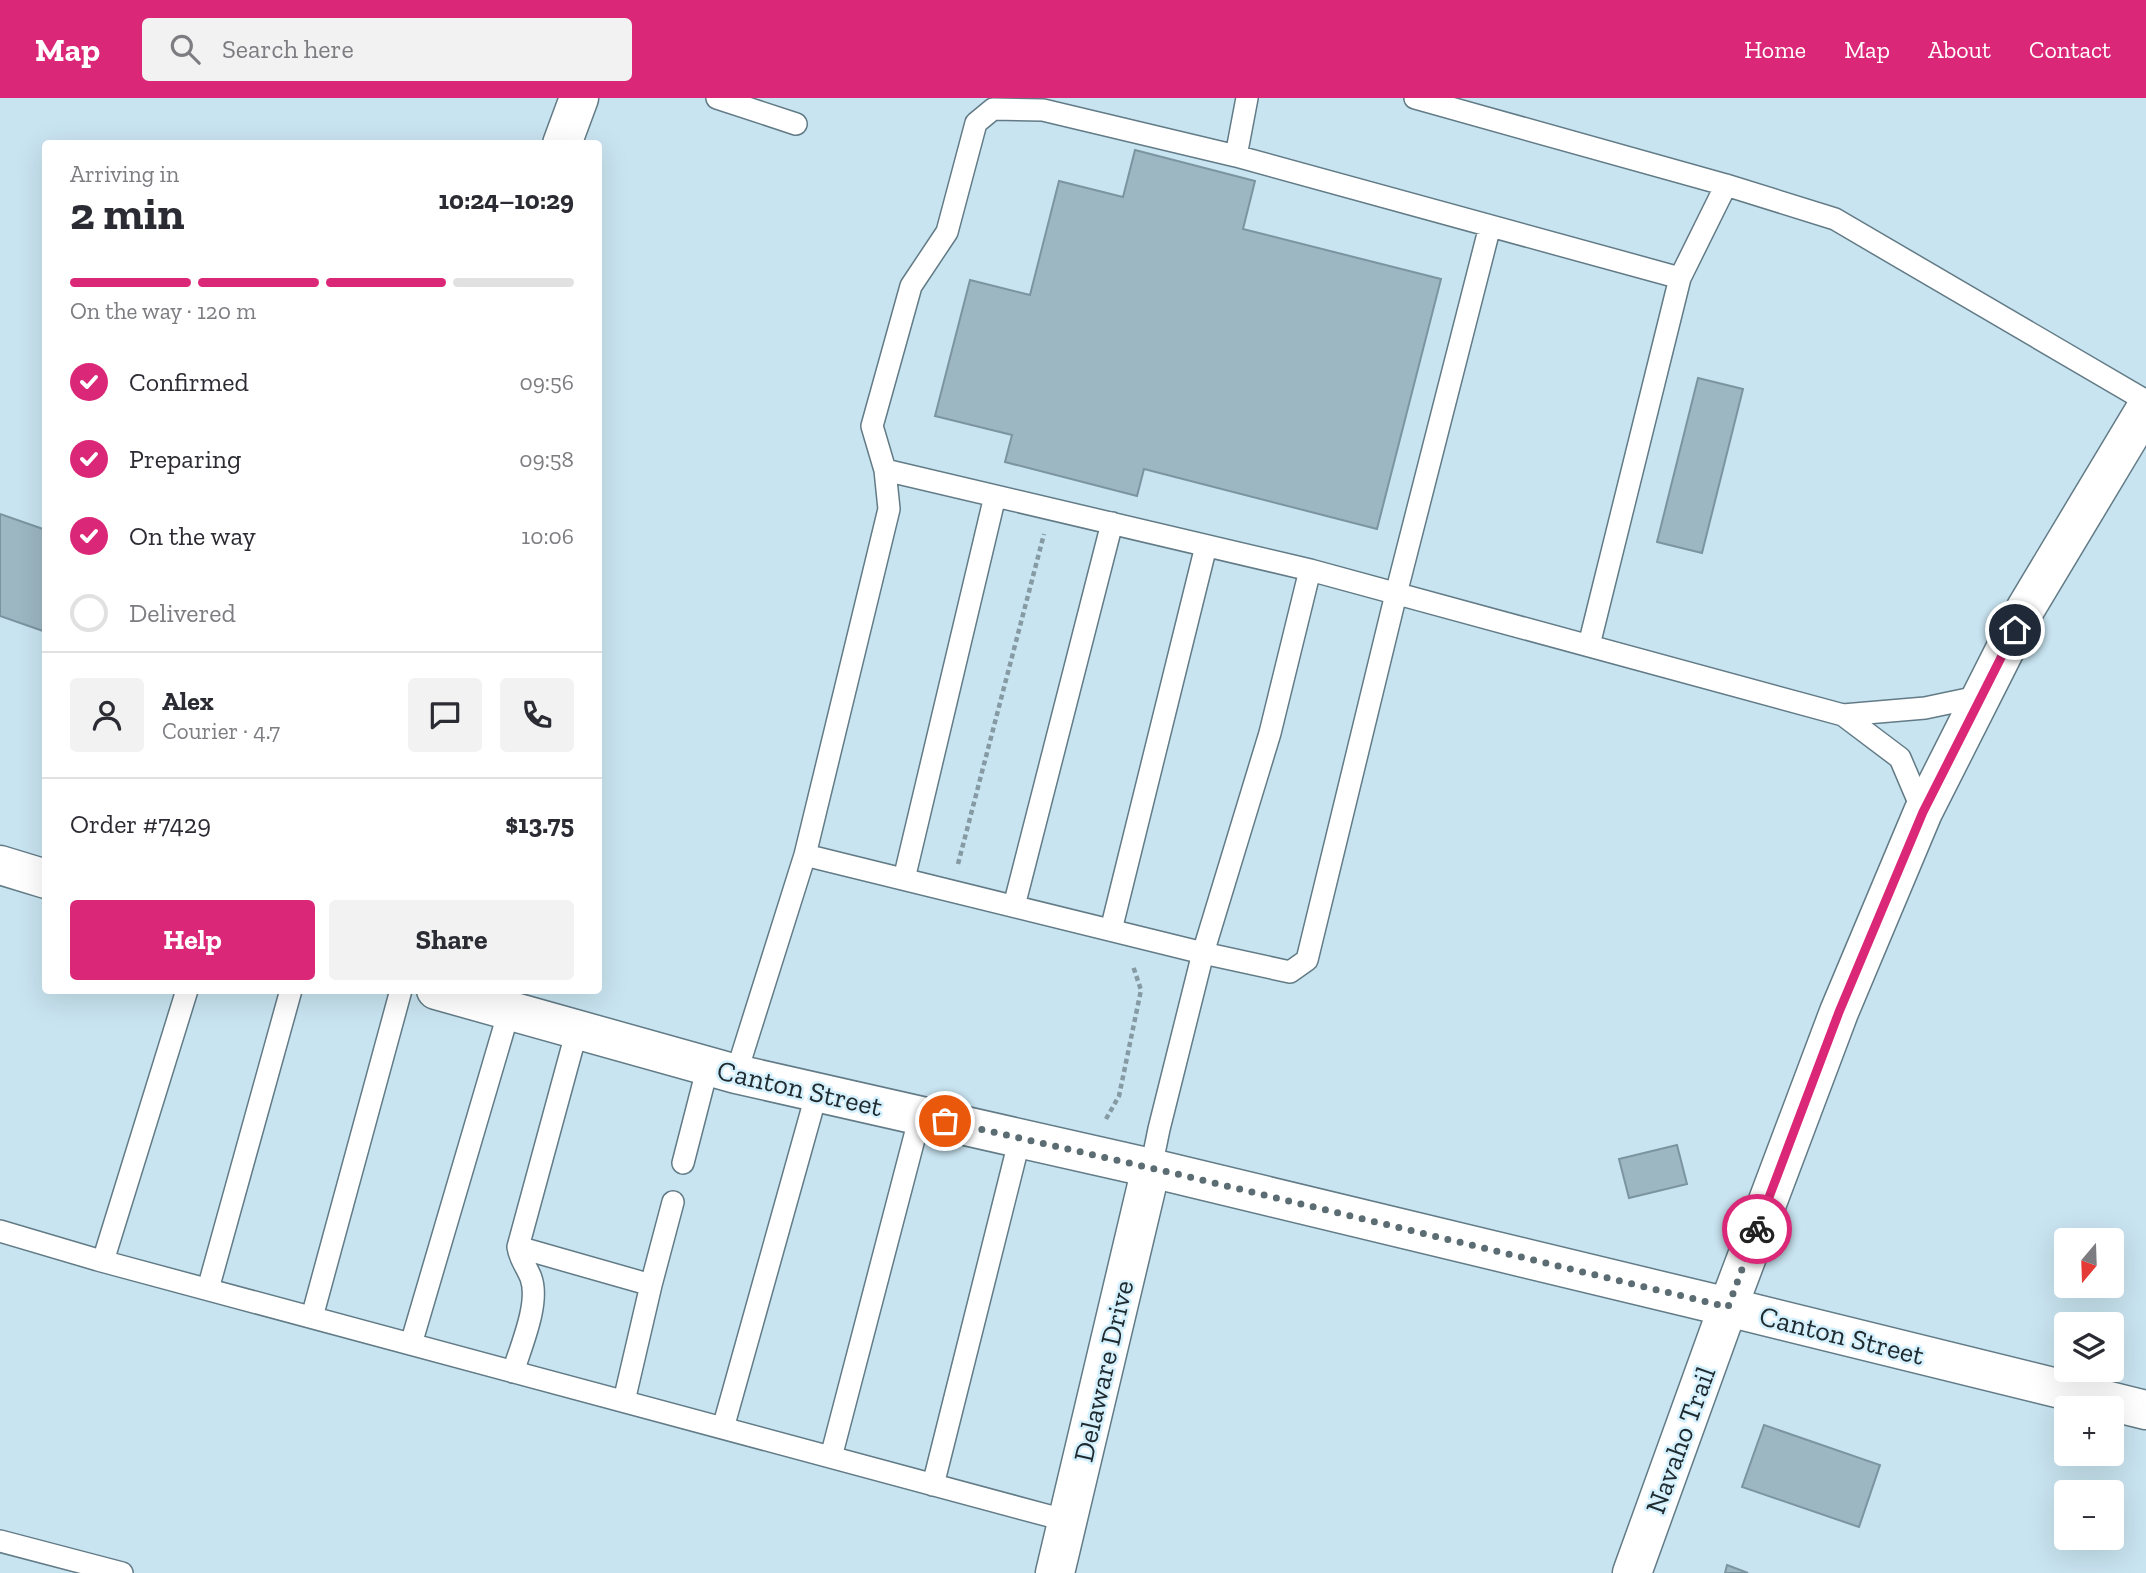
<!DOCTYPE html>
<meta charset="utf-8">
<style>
body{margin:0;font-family:"Zilla Slab",serif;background:#f2f2f3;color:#2b2b33;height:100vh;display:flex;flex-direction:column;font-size:26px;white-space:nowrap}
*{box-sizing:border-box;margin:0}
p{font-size:23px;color:#7c7c81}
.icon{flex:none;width:38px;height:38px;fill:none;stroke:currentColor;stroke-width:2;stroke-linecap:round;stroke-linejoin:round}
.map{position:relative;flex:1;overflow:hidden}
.panel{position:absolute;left:42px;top:42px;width:560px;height:854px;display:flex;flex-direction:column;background:#fff;border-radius:7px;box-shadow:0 7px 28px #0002}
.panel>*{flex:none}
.needle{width:46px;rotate:199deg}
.controls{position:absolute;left:2054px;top:1130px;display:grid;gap:14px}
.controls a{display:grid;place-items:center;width:70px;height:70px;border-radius:7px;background:#fff;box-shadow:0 7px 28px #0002;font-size:35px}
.pin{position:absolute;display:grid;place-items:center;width:60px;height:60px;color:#fff;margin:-30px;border:4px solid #fff;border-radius:50%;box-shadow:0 2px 7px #0007}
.courier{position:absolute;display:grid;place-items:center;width:70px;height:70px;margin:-35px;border:5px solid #db2777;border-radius:50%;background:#fff;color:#222;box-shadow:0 2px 9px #0007}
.summary em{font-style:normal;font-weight:700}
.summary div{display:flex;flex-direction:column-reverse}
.summary{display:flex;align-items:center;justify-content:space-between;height:119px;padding:0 28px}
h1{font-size:46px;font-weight:700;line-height:52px}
.bar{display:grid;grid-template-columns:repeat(4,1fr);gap:10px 7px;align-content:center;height:84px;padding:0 28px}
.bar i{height:9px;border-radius:5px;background:#e1e1e2}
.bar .selected{background:#db2777}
.bar p{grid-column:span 4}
.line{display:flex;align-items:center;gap:18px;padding:0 28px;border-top:2px solid #e1e1e2}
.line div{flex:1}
.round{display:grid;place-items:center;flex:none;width:74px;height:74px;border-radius:7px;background:#f2f2f3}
ol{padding:0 28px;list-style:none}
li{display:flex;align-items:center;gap:21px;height:77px}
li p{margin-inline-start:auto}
li .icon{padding:7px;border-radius:50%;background:#db2777;color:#fff;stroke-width:4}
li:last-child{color:#7c7c81}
li i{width:38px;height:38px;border:4px solid #e1e1e2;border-radius:50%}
.cta{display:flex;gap:14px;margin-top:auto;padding:14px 28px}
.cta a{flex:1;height:80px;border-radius:7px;background:#db2777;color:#fff;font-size:28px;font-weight:700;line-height:80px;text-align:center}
.cta a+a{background:#f2f2f3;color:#2b2b33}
header{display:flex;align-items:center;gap:42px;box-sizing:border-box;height:98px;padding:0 35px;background:#db2777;color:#fff}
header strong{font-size:33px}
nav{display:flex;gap:38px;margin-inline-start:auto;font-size:24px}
.search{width:490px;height:63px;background:#f2f2f3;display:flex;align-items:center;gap:18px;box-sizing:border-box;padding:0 24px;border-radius:7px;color:#7c7c81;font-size:26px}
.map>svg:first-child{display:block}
.building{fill:#9cb6c2;stroke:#7b95a0;stroke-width:2}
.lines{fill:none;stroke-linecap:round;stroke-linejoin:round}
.lane-casing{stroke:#627b86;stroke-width:24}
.street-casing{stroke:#627b86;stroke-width:41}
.secondary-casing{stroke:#627b86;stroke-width:41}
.path{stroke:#859aa3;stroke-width:4.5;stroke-dasharray:5 3.5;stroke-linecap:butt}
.lane{stroke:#fff;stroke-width:21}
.street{stroke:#fff;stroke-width:38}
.secondary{stroke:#fff;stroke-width:38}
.done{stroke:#5b6c73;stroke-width:7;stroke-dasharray:0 12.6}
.route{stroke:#db2777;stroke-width:9}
.labels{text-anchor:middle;stroke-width:5;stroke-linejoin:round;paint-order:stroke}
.street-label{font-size:28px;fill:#202b30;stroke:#d5f1fe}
</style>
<header>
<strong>Map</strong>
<div class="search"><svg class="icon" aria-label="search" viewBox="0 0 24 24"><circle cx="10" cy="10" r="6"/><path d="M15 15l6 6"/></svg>Search here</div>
<nav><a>Home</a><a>Map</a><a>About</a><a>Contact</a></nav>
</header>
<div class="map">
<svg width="2146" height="1475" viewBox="0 0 2146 1475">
<rect width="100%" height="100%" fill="#c8e4f0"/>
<path class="building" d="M1135,52L1255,83L1243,131L1441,181L1377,431L1144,371L1137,398L1005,364L1012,337L935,318L970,182L1030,197L1059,83L1123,99Z
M1698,280L1743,291L1702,455L1657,444Z
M0,416L46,432V534L0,518Z
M1677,1047L1687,1086L1629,1100L1619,1061Z
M1764,1327L1880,1367L1859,1429L1742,1389Z
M1727,1467L1748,1475H1725Z"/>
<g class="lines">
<g class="lane-casing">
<path id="lane" d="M717,0L796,26
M1415,0L1726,87L1835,121L2146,303
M1236,58L1247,0
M885,372L1310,472L1843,617L1925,610L1982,598
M1589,547L1680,180L1726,87
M1843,617L1900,660L1923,714
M805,757L1203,855L1290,874L1307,862L1396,496L1490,128
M904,781L995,398
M1014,808L1112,425
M1111,832L1206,448
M736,976L805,757L889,411L885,372L872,328L911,188L947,134L976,25L993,11L1043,12L1236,58L1680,180
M683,1065L708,968
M1151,1070L1159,1031L1203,855L1270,635L1310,472
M0,1133L98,1162L1068,1423
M518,1149L651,1187
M103,1163L187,892
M208,1191L291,892
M312,1219L401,892
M411,1246L509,913
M513,1274C521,1248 540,1205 531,1180C527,1169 520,1162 518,1149L577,932
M624,1303L651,1187L673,1104
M723,1330L817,994
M831,1359L920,1018
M933,1387L1020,1040
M0,1443L122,1475"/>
</g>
<g class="street-casing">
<path id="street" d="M562,46L579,0
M1055,1475L1151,1070
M1632,1475L1728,1209"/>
</g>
<g class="secondary-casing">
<path id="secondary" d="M0,767L46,781
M436,892L736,976L1151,1070L1728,1209L2146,1312
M1728,1209L1839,914L1923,714L2026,510L2146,310"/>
</g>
<path class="path" d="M958,766L1044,436
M1106,1021L1119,998L1141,892L1133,868"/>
<use href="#lane" class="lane"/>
<use href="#street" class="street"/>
<use href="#secondary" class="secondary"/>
</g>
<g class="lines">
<path class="done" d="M945,1023L1177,1076L1728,1209L1757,1131"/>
<path class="route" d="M1757,1131L1839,914L1923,714L2015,532"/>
</g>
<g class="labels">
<g class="street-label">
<text transform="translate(800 990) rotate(13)" y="10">Canton Street</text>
<text transform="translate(1842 1237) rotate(14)" y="10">Canton Street</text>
<text transform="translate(1103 1273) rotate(-77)" y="10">Delaware Drive</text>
<text transform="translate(1680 1342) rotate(-70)" y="10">Navaho Trail</text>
</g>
</g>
</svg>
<div class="controls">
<a><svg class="needle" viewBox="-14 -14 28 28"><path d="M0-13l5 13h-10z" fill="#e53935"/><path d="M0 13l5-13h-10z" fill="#7c7c81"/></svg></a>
<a><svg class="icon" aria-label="layers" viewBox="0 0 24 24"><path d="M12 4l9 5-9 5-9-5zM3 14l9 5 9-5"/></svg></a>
<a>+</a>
<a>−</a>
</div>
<div class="pin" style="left:945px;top:1023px;background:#ea580c"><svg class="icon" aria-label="bag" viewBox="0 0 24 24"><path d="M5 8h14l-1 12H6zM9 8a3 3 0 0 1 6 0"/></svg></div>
<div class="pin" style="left:2015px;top:532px;background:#1f2937"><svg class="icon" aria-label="home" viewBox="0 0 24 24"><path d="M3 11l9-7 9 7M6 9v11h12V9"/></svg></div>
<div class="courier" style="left:1757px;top:1131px"><svg class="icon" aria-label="bike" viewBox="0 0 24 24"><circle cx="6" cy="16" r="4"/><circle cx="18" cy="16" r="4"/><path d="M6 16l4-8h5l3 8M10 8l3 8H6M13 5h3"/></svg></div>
<section class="panel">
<div class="summary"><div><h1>2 min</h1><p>Arriving in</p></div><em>10:24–10:29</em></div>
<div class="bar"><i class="selected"></i><i class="selected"></i><i class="selected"></i><i></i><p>On the way · 120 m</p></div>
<ol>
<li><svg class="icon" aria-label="check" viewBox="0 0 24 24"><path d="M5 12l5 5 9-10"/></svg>Confirmed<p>09:56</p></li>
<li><svg class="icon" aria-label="check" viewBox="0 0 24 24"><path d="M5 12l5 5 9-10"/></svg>Preparing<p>09:58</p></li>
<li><svg class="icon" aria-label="check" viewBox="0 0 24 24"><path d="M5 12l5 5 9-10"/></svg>On the way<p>10:06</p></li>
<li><i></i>Delivered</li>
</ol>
<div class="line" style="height:126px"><a class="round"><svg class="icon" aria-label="person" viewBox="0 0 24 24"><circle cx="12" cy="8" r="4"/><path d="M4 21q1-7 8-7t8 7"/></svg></a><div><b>Alex</b><p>Courier · 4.7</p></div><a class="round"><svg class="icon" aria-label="chat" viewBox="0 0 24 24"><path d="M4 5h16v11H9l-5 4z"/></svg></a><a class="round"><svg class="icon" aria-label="phone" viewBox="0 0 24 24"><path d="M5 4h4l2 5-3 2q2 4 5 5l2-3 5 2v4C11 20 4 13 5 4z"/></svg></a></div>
<div class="line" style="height:91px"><div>Order #7429</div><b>$13.75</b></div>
<div class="cta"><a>Help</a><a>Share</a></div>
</section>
</div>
